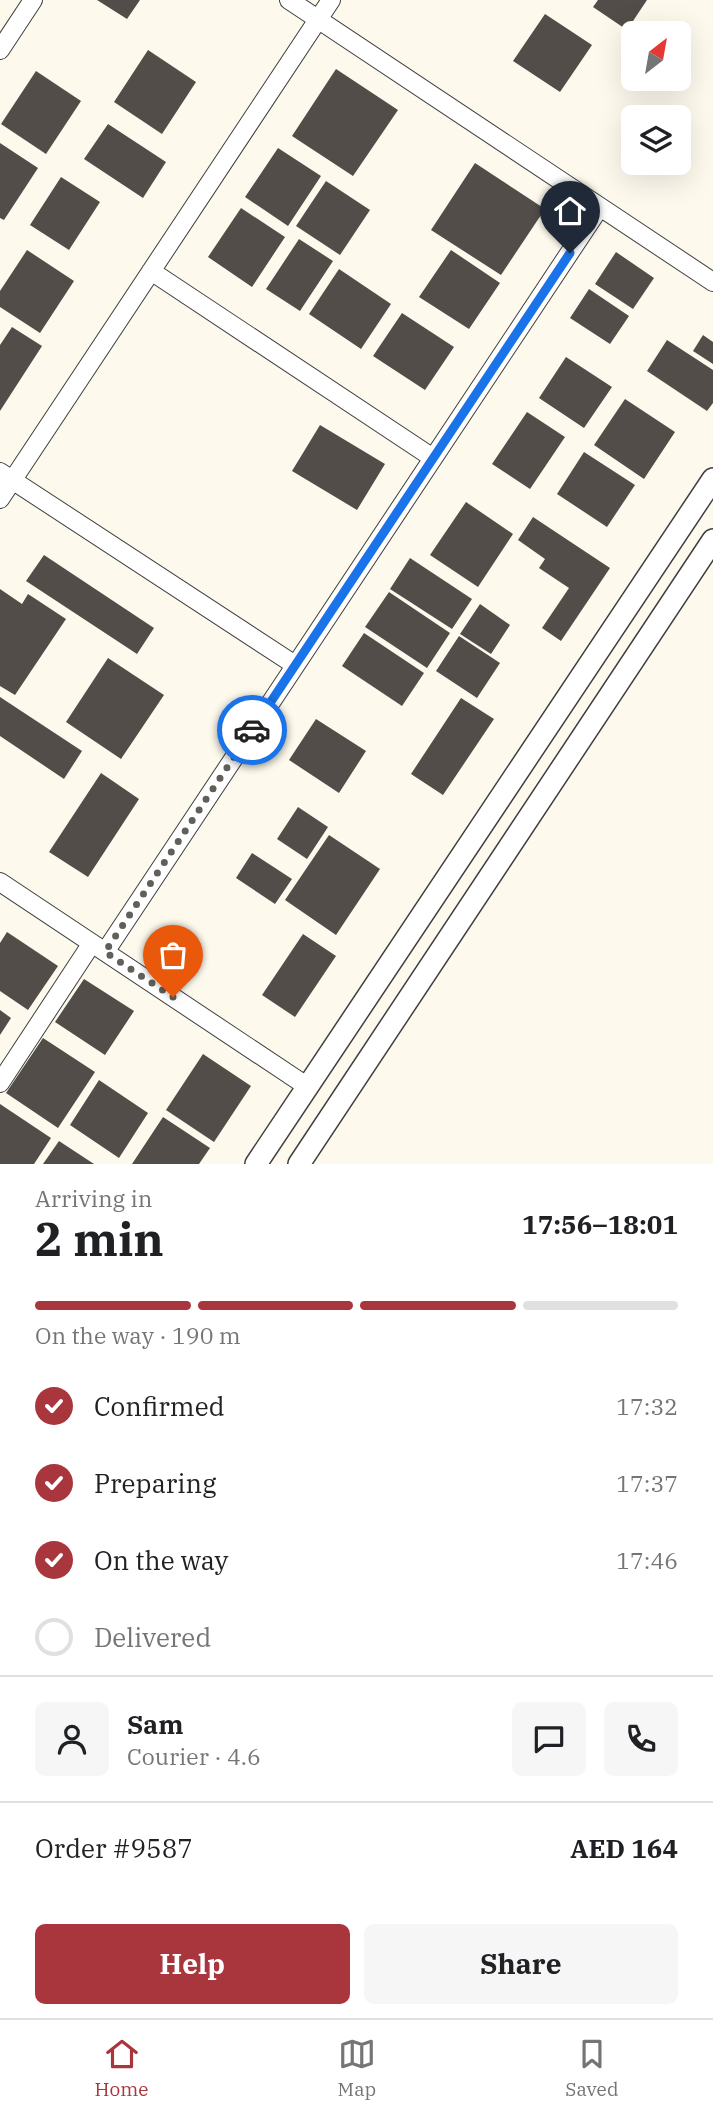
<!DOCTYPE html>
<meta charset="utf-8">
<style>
body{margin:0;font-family:"IBM Plex Serif",serif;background:#f6f6f6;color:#202124;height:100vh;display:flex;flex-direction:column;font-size:26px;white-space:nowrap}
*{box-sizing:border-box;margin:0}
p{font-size:23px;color:#757577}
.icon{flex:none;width:38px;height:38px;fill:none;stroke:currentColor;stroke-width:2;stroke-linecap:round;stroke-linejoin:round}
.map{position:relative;height:1164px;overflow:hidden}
.drawer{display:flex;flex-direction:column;background:#fff;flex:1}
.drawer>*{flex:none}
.needle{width:46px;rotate:31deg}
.buttons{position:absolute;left:621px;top:21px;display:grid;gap:14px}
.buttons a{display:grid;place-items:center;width:70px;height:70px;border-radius:10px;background:#fff;box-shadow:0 7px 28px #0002;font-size:35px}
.pin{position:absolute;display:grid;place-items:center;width:60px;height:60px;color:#fff;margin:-72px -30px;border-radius:50% 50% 50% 0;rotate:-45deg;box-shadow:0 0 7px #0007}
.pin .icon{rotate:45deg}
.courier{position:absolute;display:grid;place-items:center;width:70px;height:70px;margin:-35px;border:5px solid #1a73e8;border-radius:50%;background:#fff;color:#222;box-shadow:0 2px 9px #0007}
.head em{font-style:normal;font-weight:700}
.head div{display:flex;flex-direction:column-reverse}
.head{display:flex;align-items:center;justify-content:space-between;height:119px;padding:0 35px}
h1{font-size:46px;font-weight:700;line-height:52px}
.bar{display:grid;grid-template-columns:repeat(4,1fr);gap:10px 7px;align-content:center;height:84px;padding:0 35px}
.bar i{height:9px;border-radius:5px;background:#e0e0e0}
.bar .current{background:#aa363d}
.bar p{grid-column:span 4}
.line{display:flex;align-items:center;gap:18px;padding:0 35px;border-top:2px solid #e0e0e0}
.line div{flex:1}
.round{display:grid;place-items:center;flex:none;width:74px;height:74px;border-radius:10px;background:#f6f6f6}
ol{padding:0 35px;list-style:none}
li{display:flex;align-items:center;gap:21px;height:77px}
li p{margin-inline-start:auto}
li .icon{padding:7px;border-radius:50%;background:#aa363d;color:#fff;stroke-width:4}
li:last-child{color:#757577}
li i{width:38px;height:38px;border:4px solid #e0e0e0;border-radius:50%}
.button{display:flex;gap:14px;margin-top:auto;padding:14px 35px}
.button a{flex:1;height:80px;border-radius:10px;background:#aa363d;color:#fff;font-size:28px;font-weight:700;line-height:80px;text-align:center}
.button a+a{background:#f6f6f6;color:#202124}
.menu{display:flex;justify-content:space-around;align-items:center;height:98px;border-top:2px solid #e0e0e0;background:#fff;font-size:19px;color:#757577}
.menu a{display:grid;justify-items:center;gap:4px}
.menu .current{color:#aa363d}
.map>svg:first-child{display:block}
.building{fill:#534d4a}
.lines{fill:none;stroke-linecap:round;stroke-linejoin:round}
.minor-casing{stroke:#3f3f3f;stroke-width:20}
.tertiary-casing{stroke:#3f3f3f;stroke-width:24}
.minor{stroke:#fff;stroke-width:18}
.tertiary{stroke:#fff;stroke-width:21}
.done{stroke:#605f5b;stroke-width:7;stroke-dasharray:0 12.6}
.route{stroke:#1a73e8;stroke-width:9}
</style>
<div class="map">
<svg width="713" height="1164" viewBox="0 0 713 1164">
<rect width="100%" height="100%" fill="#fdf9ed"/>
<path class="building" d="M97,0H140L127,19Z
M598,0H647L627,30L593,7Z
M545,14L592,45L560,92L513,61Z
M148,50L196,82L162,134L114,102Z
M336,69L398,110L353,176L292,136Z
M36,71L81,101L46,154L1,124Z
M108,124L166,162L143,198L84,159Z
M0,143L38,168L4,220L0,218Z
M278,148L321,176L288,226L245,197Z
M475,163L545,209L501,275L431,230Z
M61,177L100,202L69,250L30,225Z
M326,181L370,210L340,255L296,226Z
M241,208L285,237L252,287L208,257Z
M299,239L333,261L300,311L266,289Z
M27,250L74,281L40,333L0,307V291Z
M451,250L500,283L469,329L419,297Z
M616,252L654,278L633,309L595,284Z
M339,269L391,304L361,349L309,314Z
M589,289L629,316L610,344L570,318Z
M402,313L454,347L425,390L373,356Z
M12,327L42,346L0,411V345Z
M703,335L713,342V364L693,351Z
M667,340L713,370V403L707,411L647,371Z
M566,357L612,387L584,428L539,398Z
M625,399L675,432L644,479L594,445Z
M527,412L565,437L530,489L492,464Z
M320,425L385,464L357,510L292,471Z
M584,452L635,485L607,527L557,494Z
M466,502L513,534L478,587L430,555Z
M533,517L610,568L561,641L542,628L569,588L539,568L545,559L518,540Z
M44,555L154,628L137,654L26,581Z
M410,558L472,599L452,629L390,589Z
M0,589L22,604L28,594L66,619L15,695L0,686Z
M389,592L450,633L427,668L365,627Z
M480,604L510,625L491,654L460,634Z
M364,633L424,673L402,706L342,666Z
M459,636L500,663L477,698L436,671Z
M108,658L164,695L121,759L66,722Z
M0,697L82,751L64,779L0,736Z
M461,698L494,719L443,795L411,774Z
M316,719L366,751L339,793L289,760Z
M101,773L139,799L88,877L49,852Z
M298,807L328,827L307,859L277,839Z
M329,835L380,869L336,935L285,900Z
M252,853L292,879L275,904L236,878Z
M7,932L58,966L28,1010L0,991V943Z
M303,934L336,956L295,1017L262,995Z
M84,979L134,1011L105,1055L55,1022Z
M0,1010L11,1018L0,1035Z
M43,1038L95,1072L58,1128L6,1093Z
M203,1054L251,1086L214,1142L166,1110Z
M99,1080L148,1113L119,1158L70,1125Z
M0,1104L51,1138L34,1164H0Z
M163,1117L210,1148L199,1164H132Z
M59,1141L94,1164H43Z"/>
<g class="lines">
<g class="minor-casing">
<path id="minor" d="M289,0L713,282
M0,50L33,0
M151,271L433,458
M0,472L295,665
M0,499L331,0
M0,882L308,1087
M105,952L600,207
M0,1083L92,943"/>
</g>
<g class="tertiary-casing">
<path id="tertiary" d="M256,1164L713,479
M299,1164L713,540"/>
</g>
<use href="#minor" class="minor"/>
<use href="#tertiary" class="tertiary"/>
</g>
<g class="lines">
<path class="done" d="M173,997L105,952L252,730"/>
<path class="route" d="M252,730L570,253"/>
</g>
</svg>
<div class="buttons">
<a><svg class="needle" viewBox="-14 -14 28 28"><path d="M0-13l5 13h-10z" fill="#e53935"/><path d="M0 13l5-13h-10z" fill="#757577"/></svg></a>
<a><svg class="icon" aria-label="layers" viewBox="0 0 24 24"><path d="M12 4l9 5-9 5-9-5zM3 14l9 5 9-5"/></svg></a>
</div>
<div class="pin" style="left:173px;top:997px;background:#ea580c"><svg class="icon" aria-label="bag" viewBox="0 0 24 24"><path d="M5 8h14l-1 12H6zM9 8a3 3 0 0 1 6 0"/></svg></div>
<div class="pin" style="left:570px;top:253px;background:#1f2937"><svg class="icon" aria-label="home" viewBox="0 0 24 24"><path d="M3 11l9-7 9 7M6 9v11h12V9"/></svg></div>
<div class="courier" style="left:252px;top:730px"><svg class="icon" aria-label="car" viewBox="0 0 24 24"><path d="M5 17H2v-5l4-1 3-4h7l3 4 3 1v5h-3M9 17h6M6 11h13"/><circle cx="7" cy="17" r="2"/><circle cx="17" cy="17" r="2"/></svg></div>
</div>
<section class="drawer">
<div class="head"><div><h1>2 min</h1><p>Arriving in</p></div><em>17:56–18:01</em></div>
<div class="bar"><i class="current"></i><i class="current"></i><i class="current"></i><i></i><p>On the way · 190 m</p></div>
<ol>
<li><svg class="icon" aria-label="check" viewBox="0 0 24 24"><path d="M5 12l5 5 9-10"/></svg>Confirmed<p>17:32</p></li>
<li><svg class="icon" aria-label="check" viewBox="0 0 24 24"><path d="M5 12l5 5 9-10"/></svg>Preparing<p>17:37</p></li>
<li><svg class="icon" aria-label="check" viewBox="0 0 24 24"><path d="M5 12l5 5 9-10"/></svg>On the way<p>17:46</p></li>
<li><i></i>Delivered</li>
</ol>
<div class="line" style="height:126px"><a class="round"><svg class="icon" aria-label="person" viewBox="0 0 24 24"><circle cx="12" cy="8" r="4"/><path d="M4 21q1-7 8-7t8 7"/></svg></a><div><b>Sam</b><p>Courier · 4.6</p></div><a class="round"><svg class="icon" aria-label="chat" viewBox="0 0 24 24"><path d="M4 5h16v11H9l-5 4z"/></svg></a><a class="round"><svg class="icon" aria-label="phone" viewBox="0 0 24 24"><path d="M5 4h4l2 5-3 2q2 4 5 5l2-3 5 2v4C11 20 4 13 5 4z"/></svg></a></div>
<div class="line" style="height:91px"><div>Order #9587</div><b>AED 164</b></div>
<div class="button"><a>Help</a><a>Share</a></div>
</section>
<nav class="menu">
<a class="current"><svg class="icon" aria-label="home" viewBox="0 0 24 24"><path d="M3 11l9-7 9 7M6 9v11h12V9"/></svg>Home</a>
<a><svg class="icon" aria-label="map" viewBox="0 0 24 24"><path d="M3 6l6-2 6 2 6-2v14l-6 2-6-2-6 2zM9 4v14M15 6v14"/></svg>Map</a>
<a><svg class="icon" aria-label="saved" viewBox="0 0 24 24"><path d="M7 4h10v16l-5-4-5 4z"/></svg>Saved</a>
</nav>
